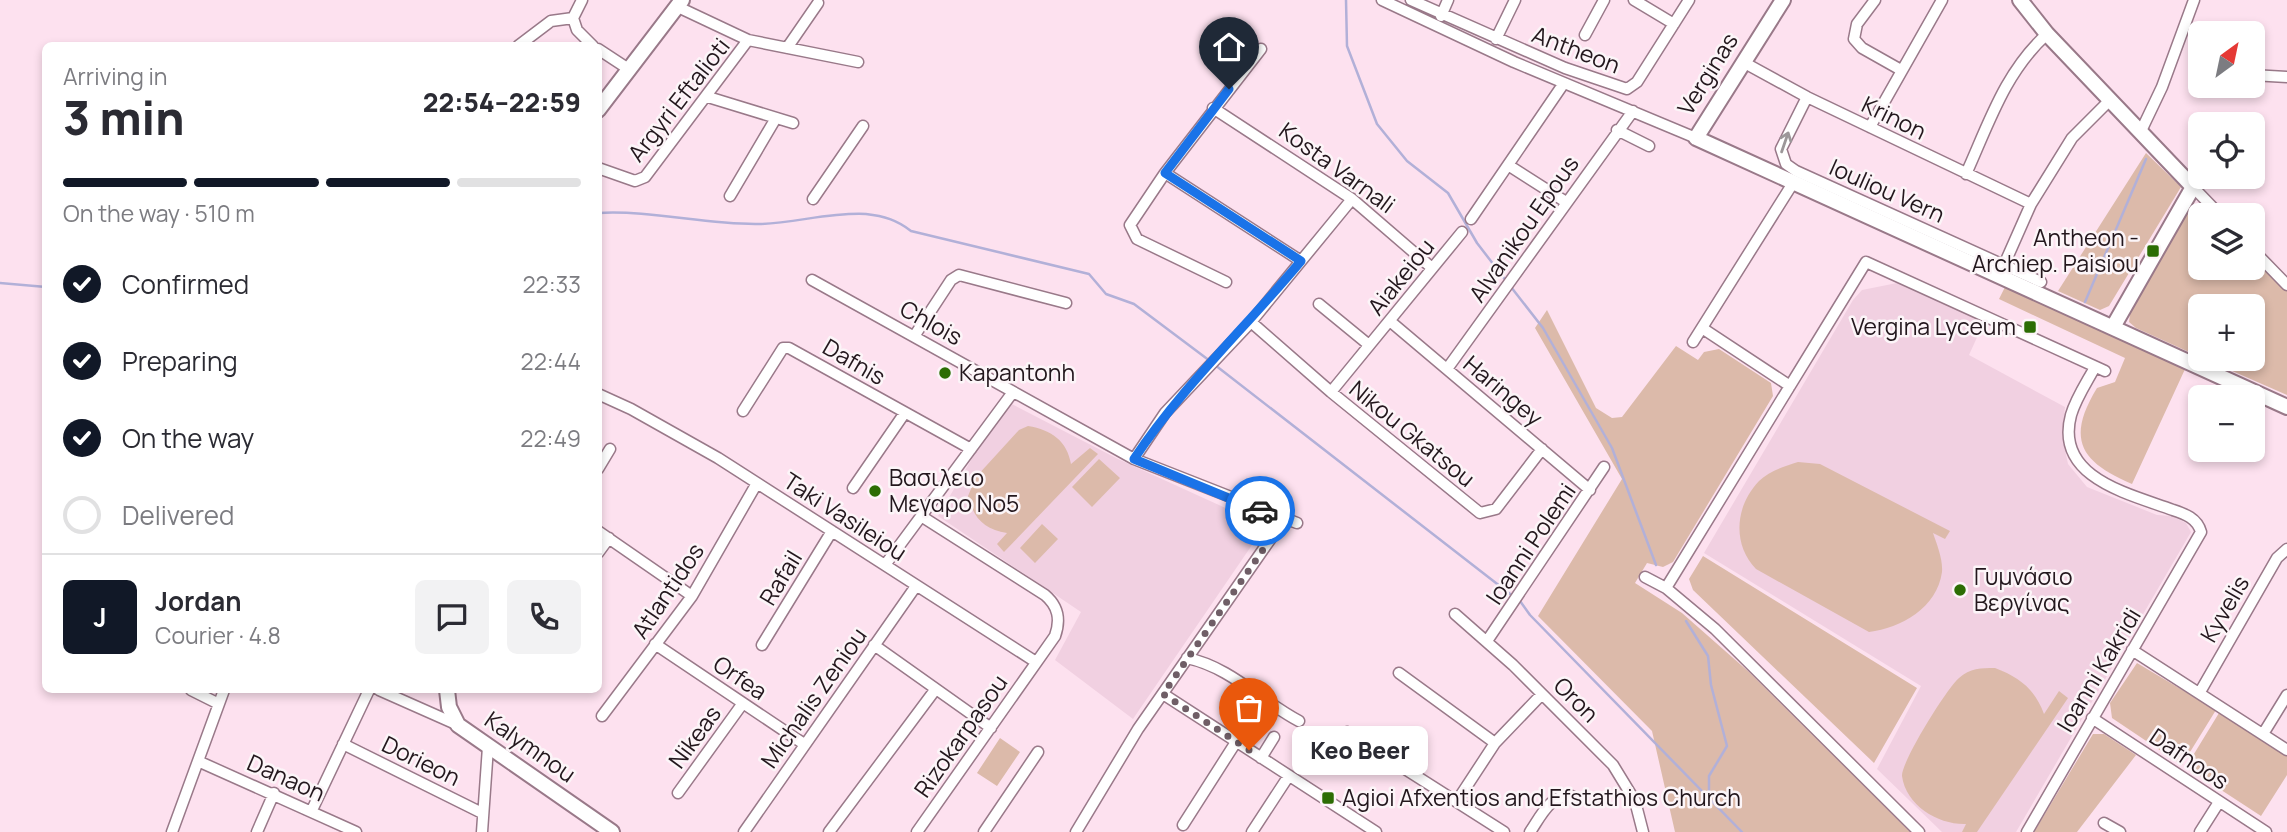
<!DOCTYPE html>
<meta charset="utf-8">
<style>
body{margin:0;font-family:Manrope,sans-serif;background:#f2f2f3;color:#2b2b33;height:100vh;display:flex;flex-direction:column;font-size:26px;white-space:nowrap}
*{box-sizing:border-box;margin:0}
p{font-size:23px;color:#7c7c81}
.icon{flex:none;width:38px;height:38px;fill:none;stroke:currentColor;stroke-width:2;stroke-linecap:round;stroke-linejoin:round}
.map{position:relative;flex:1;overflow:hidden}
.sheet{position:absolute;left:42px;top:42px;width:560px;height:651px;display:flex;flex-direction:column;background:#fff;border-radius:10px;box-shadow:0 4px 10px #0003}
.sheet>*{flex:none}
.needle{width:46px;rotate:33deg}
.fabs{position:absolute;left:2188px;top:21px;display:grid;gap:14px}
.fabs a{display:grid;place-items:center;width:77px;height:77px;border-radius:10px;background:#fff;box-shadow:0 4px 10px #0003;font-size:35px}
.pin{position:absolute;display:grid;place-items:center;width:60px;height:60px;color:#fff;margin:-72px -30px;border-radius:50% 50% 50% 0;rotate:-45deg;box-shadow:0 0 7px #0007}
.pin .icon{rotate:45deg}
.courier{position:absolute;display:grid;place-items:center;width:70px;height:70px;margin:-35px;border:5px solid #1a73e8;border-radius:50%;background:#fff;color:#222;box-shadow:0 2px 9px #0007}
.bubble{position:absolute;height:49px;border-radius:10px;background:#fff;box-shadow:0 4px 10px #0003;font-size:23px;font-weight:800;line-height:49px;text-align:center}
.headline em{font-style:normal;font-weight:800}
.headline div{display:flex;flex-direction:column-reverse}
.headline{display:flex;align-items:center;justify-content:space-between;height:119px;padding:0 21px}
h1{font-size:46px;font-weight:800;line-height:52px}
.bar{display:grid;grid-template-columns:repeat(4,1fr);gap:10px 7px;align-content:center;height:84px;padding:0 21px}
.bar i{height:9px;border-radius:5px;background:#e1e1e2}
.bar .selected{background:#111827}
.bar p{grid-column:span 4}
.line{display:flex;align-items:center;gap:18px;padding:0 21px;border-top:2px solid #e1e1e2}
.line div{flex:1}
.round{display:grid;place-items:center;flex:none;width:74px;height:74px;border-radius:10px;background:#f2f2f3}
ol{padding:0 21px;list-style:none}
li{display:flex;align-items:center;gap:21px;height:77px}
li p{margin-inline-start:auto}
li .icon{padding:7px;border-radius:50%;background:#111827;color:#fff;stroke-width:4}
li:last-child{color:#7c7c81}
li i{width:38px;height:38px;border:4px solid #e1e1e2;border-radius:50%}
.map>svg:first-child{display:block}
.built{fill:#f1d0e1}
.green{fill:#dcbaaa}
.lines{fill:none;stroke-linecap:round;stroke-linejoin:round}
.stream{stroke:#b2b0d8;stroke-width:2.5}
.street-casing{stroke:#997989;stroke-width:13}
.secondary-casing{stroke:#997989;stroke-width:18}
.street{stroke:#fff;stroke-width:10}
.secondary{stroke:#fff;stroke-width:14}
.oneway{stroke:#9c9799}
.done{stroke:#6f5e66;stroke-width:7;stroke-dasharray:0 12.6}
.route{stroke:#1a73e8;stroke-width:9}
.poi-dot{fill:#2c6d04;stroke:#fcf5f8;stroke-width:2.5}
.labels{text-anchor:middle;stroke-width:5;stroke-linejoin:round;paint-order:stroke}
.street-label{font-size:23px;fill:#23171d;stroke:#fcf5f8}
.poi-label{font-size:23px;fill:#23171d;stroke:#fcf5f8;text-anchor:start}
</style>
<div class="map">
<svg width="2287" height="832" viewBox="0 0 2287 832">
<rect width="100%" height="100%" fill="#fde1ef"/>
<path class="built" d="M1897,283L1977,319L1974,327L1979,333L1969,355L2065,407L2062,436L2068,464L2087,487L2157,515L2172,516L2186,523L2191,532L2016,832H1942L1877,769L1921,686L1704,553L1853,300L1862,290Z
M1006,401L1118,459L1265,526L1133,719L1055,660L1081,612L938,516Z"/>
<path class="green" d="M2146,153L2181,187L2109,306L2100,310L2058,291Z
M2199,204L2214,215H2200V268H2252V255L2287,291V395L2205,359H2252V306H2200V357L2136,328L2129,322L2130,314L2185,213Z
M2005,287L2186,367L2132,484C2080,462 2066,439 2097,388L2115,382L2125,358L1999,299Z
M1547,310L1596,408L1612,418L1622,417L1676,346L1698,360L1704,352L1719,349L1771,383L1773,396L1673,562L1663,567L1647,563L1635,583L1682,613L1749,672L1910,832H1675L1652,731L1538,616L1622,479L1535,328Z
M1028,426C1052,430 1067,441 1071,464L1090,448L1098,454L1004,552L997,544L1007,533C985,530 973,518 968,496L976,477L1019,430Z
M1099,459L1120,478L1092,507L1072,487Z
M1798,462L1820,464L1950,531L1945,539L1933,533C1937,545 1943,559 1942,572C1937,608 1901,628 1869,632L1756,569C1732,544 1735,506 1759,481C1769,471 1785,466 1798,462Z
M1042,524L1058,539L1035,563L1020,548Z
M1703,556L1917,688L1874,763L1693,590L1689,579Z
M2137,663L2216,710L2182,765L2112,718L2110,703Z
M1995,668C2019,677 2035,689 2044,714L2059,691L2068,698L1977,832H1962L1966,824C1939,825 1906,806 1902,776C1901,762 1947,688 1959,678C1970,668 1981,668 1995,668Z
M2219,713L2287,756V775L2261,816L2186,767Z
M2093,734H2104L2136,755L2077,832H2034Z
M1000,738L1020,752L997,786L977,773Z"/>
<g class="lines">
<path class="stream" d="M1346,0L1347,46L1377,124L1407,161L1448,193L1477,243L1507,282
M598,213C653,210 705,225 759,224C795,223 831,212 866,214C884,216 897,220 911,231L1089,274L1106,294L1134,304L1210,361
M0,283L46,287
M1511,287L1543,328L1612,448L1656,565
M2085,302L2146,159
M1215,365L1514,597
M1520,601L1530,615L1742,832
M1686,621L1708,656L1711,685L1727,746L1709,776V793"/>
<g class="street-casing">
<path id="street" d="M1382,0L1514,62L1696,138
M1411,0L1565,68L1627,89L1637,82L1689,0
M1634,0L1674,24
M1875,0L1857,24L1854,39L1862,48L1901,70
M678,7L748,40L858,62
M1441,16L1448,0
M573,18L577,30L593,46
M1585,35L1604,0
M1496,39L1515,0
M518,46L551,21L573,18L582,0
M787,48L818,3
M598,49L630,70
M1743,62L1807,97L2031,204
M2252,75L2287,77
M708,97L793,123
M1807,97L1781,149L1786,164L1796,171L2041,282
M1213,108L1352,199L1432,268
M1870,127L1942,0
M1617,130L1649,146
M2141,131L2162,87L2194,0
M1508,165L1566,202
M598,168L635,181L645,177L748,40
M1165,173L1301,261
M1966,174C1989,123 2005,72 2047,34
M2193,187L2220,215
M730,196L776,118
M813,199L863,126
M1471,219L1564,83
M2252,249L2287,285
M2004,265L2031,204L2072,138L2111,99
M812,280L1134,459L1297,523
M1226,282L1137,239L1130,225L1165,173L1261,49
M1319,304L1369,345
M1251,322L1331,392L1480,513L1496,509L1542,449
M1391,322L1590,490
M1702,328L1790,386
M915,335L951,280L959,275L1066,303
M1693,342L1793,183
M1447,369L1633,111
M1331,392L1462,232
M598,394L631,409L718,458L1036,662
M743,411L783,348H789L971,449
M1134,459L1165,413L1251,322L1352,199
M598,469L610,449
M853,488L904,414
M598,531L692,596
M598,553L609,538
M885,565L1013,392
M1645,577L1666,588L1715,629L1919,832
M1666,588L1866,262L2105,371
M1455,614L1513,665L1613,765L1635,801L1643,832
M1487,641L1604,467
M655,644L804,744
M762,645L832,531
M874,645L991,728
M2132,650L2287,750
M1187,658C1230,667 1261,701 1299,721
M1399,673L1495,743
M191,690L217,703
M379,690L458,725
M2200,692L2277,558L2287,549
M1163,694L1376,832
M602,716L692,596L757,483
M2092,718L2266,832
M1347,732L1504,832
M2263,734L2287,695
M343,744L482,813
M1261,758L1274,737
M200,762L356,832
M678,793L743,703
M1457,801L1495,743L1542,694
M312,810L369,690
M2104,823L2120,832
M1183,825L1236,742
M172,832L224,690
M257,832L274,793
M482,832L488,747
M744,832L916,586
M829,832L935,690
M917,832L1055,636C1061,619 1058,606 1045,595L921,516
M984,832L1038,752
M1076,832L1138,729L1274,534L1279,519
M1252,832L1288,777
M1530,832C1541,816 1550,794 1572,796
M2027,832L2201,532C2197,518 2185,514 2173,510C2130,494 2054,478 2071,415C2076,398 2087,382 2095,367
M2200,832L2219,802"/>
</g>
<g class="secondary-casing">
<path id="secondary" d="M1783,0L1696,138L2287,407
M2020,0L2047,34L2193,187L2113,327
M598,110L682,0
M447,690L449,707L458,725L612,832"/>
</g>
<use href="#street" class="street"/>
<use href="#secondary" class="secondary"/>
</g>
<defs><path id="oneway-shaft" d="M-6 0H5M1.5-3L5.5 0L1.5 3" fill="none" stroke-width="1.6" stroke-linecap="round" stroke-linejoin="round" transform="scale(1.75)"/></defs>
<use class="oneway" href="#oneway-shaft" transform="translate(1785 142) rotate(-71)"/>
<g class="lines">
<path class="done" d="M1249,750L1163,694L1274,534L1279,519L1260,511"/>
<path class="route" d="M1229,89L1165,173L1301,261C1245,328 1182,387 1134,459L1260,511"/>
</g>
<g class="poi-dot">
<rect x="2146" y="244" width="14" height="14" rx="3.5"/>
<rect x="2023" y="320" width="14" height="14" rx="3.5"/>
<circle cx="945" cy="373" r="7"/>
<circle cx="875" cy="491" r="7"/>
<circle cx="1960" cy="590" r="7"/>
<rect x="1321" y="791" width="14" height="14" rx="3.5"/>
</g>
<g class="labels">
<g class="street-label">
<text transform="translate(1576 50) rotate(21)" y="8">Antheon</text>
<text transform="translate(1708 74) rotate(-58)" y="8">Verginas</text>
<text transform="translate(679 100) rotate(-52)" y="8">Argyri Eftalioti</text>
<text transform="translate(1894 118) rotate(26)" y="8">Krinon</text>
<text transform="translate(1337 168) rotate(36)" y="8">Kosta Varnali</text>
<text transform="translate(1887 191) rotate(24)" y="8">Iouliou Vern</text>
<text transform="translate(1524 229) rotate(-55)" y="8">Alvanikou Epous</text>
<text transform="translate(1401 277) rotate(-51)" y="8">Aiakeiou</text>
<text transform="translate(931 323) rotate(29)" y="8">Chlois</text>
<text transform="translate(854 362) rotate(30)" y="8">Dafnis</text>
<text transform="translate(1503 391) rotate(40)" y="8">Haringey</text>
<text transform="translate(1412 434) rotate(39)" y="8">Nikou Gkatsou</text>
<text transform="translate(845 517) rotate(33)" y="8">Taki Vasileiou</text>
<text transform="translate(1531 544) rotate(-56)" y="8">Ioanni Polemi</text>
<text transform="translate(781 578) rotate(-59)" y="8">Rafail</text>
<text transform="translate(668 591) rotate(-56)" y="8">Atlantidos</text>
<text transform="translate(2225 609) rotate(-60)" y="8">Kyvelis</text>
<text transform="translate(2099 670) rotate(-59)" y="8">Ioanni Kakridi</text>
<text transform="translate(740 678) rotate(34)" y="8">Orfea</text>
<text transform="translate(814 698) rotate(-55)" y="8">Michalis Zeniou</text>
<text transform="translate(1576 700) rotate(45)" y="8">Oron</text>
<text transform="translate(961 736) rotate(-55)" y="8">Rizokarpasou</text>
<text transform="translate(695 737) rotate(-54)" y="8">Nikeas</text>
<text transform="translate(530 747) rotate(35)" y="8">Kalymnou</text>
<text transform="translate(2189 759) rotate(34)" y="8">Dafnoos</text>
<text transform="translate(421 761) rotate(26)" y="8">Dorieon</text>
<text transform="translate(286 778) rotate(24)" y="8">Danaon</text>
</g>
<g class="poi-label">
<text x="2139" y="246" text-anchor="end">Antheon -<tspan x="2139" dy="26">Archiep. Paisiou</tspan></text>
<text x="2016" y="335" text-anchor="end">Vergina Lyceum</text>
<text x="959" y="381">Kapantonh</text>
<text x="889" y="486">Βασιλειο<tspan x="889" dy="26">Μεγαρο Νο5</tspan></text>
<text x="1974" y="585">Γυμνάσιο<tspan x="1974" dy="26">Βεργίνας</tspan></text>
<text x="1342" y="806">Agioi Afxentios and Efstathios Church</text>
</g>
</g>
</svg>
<div class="fabs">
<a><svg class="needle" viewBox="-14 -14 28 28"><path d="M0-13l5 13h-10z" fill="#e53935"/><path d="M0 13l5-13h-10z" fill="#7c7c81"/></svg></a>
<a><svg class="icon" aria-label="locate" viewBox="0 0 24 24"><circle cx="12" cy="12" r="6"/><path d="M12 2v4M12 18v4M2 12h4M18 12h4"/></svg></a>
<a><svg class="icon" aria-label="layers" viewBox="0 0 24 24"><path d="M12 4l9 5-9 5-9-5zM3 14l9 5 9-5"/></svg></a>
<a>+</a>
<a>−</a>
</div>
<div class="pin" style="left:1249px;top:750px;background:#ea580c"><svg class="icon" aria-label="bag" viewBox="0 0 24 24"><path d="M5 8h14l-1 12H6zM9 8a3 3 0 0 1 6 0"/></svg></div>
<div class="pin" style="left:1229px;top:89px;background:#1f2937"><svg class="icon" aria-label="home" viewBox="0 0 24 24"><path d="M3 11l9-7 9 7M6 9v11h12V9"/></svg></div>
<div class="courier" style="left:1260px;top:511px"><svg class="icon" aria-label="car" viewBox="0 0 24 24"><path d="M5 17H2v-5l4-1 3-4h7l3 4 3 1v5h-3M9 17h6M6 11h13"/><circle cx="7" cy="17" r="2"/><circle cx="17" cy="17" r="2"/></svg></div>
<div class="bubble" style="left:1292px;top:726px;width:136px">Keo Beer</div>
<section class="sheet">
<div class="headline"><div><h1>3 min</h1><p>Arriving in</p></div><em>22:54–22:59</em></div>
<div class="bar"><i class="selected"></i><i class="selected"></i><i class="selected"></i><i></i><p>On the way · 510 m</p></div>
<ol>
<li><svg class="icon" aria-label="check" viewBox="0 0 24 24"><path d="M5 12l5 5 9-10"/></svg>Confirmed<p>22:33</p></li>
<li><svg class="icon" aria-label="check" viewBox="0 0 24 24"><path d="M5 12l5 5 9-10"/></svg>Preparing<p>22:44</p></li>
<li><svg class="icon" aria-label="check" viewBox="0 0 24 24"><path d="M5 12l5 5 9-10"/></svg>On the way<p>22:49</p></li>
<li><i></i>Delivered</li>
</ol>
<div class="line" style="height:126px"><b class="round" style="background:#111827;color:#fff">J</b><div><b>Jordan</b><p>Courier · 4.8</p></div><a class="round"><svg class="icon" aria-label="chat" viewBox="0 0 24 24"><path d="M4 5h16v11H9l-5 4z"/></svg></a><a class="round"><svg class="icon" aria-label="phone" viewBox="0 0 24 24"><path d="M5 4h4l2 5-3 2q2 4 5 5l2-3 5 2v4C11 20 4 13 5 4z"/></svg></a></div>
</section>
</div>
